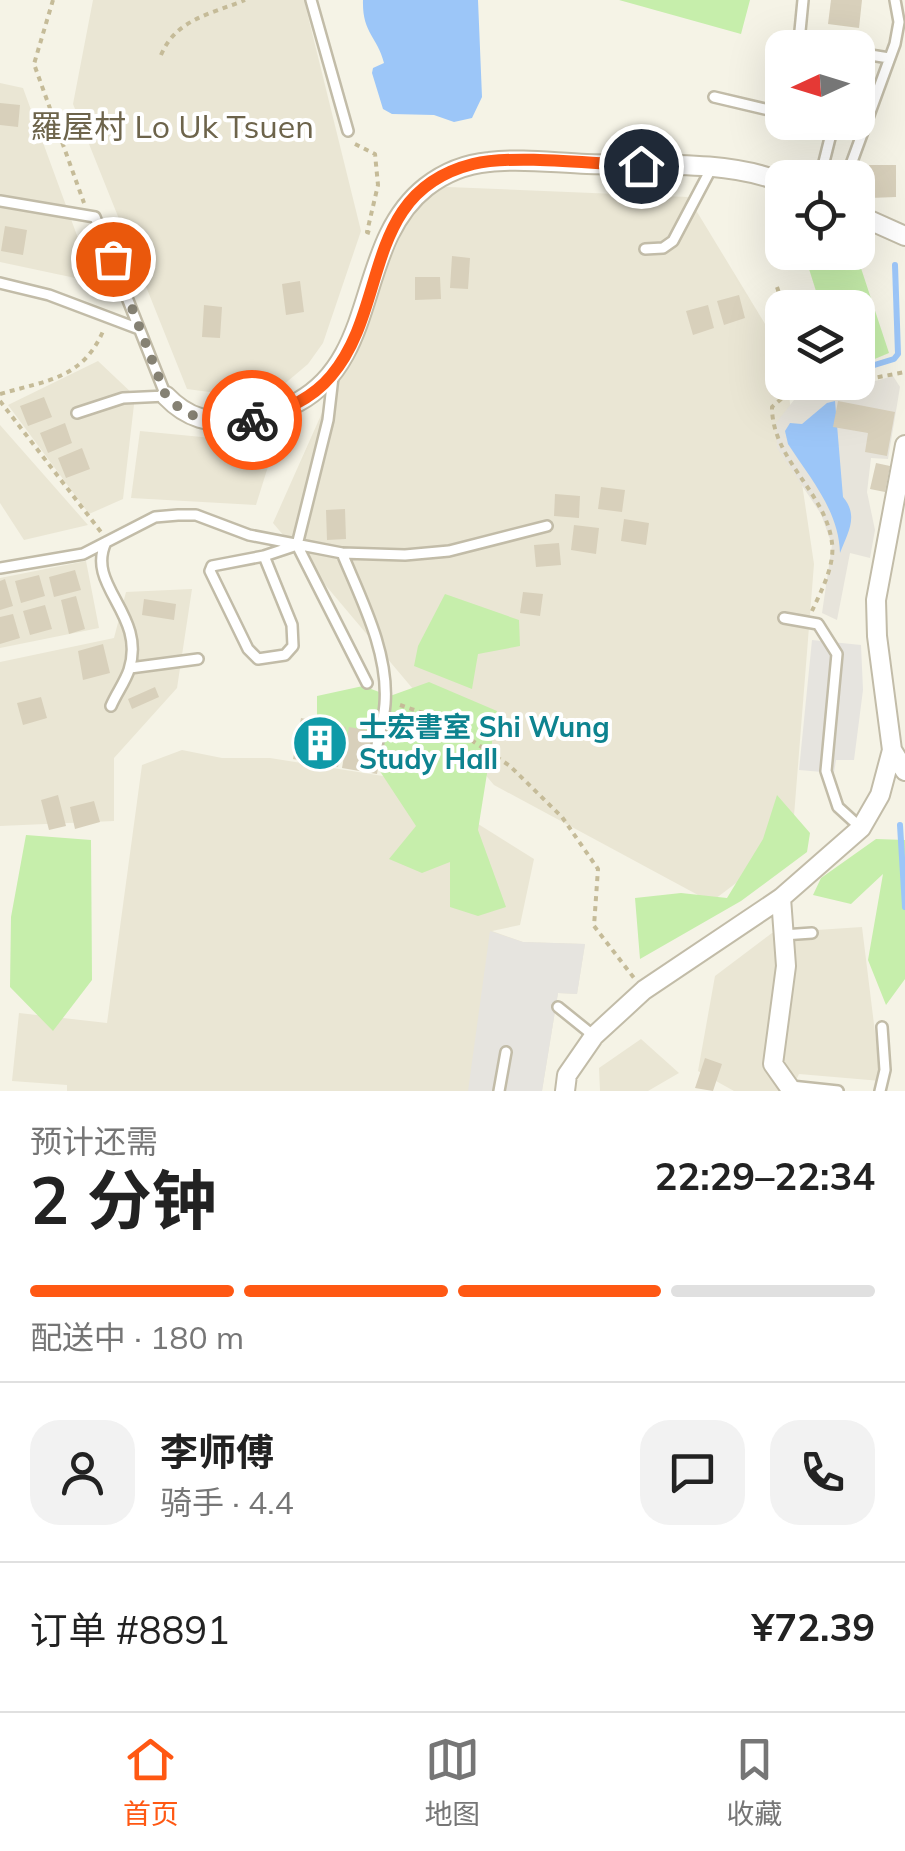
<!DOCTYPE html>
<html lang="zh">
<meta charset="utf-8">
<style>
body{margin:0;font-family:Mulish,"Noto Sans SC",sans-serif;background:#f2f2f2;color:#222;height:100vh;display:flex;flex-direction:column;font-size:38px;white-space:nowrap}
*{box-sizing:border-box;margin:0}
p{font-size:32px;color:#767676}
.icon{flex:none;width:55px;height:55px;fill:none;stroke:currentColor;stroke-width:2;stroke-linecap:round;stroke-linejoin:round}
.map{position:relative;height:1091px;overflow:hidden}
.details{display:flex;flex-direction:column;background:#fff;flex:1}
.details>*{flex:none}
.needle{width:65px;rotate:266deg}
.controls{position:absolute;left:765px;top:30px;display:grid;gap:20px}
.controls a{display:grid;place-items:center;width:110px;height:110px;border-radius:20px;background:#fff;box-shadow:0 10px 40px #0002;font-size:50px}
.pin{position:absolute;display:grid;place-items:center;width:85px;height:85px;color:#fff;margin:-42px;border:5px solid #fff;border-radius:50%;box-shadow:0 2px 10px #0007}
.courier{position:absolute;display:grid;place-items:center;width:100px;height:100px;margin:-50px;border:8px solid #ff5813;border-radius:50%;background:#fff;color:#222;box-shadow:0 2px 12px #0007}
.headline em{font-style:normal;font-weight:700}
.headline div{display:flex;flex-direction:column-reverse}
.headline{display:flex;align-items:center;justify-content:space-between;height:170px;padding:0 30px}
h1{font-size:65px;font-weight:700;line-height:75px}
.bar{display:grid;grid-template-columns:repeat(4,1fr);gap:15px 10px;align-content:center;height:120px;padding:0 30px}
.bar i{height:12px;border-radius:8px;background:#e0e0e0}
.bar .on{background:#ff5813}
.bar p{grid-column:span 4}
.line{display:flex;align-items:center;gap:25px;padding:0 30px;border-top:2px solid #e0e0e0}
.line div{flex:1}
.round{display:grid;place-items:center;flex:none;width:105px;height:105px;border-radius:30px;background:#f2f2f2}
.tab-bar{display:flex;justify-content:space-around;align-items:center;height:140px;border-top:2px solid #e0e0e0;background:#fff;font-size:28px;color:#767676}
.tab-bar a{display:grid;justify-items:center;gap:5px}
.tab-bar .on{color:#ff5813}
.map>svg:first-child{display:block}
.residential{fill:#eae6d4}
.industrial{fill:#e7e4db}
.green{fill:#c6eeab}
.parking{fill:#e6e4df}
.water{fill:#9cc6f8}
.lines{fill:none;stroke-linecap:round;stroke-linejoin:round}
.stream{stroke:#9cc6f8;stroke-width:6}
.building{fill:#d8d0bb}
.service-casing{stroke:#c2bca8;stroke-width:14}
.minor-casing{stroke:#c2bca8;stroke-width:22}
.path{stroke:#c5bb98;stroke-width:4;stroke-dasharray:5 5;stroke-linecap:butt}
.service{stroke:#fff;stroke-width:9}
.minor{stroke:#fff;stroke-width:18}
.done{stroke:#858173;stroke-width:10;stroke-dasharray:0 18}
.route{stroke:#ff5813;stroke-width:12}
.labels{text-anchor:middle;stroke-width:8;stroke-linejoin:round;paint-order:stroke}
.culture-label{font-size:28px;font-weight:bold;fill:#0d838f;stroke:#fff;text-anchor:start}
.quarter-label{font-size:32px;fill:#6d644b;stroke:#fff}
</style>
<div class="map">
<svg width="905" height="1091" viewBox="0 0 905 1091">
<rect width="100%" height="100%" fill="#f5f3e6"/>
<path class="residential" d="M93,0H304L361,231L323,343L308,364L282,386L254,398L187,389L73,104Z
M0,83L23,88L94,282L0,262Z
M423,186L688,197L782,352V382L787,383L814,564L792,841L711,902L494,785L273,523Z
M98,361L135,396L123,499L89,514L8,405Z
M0,425L88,525L24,540L0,503Z
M140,431L275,444L256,505L131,498Z
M86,561L99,628L0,648V578Z
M192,589L177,688L114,758V821L0,826V662L114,638L126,592Z
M182,750L222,758H270L408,780L534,859L520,925L492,931L523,942L585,944L577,994L558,993L542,1091H67V1085L12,1081L19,1013L107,1023L142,765Z
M862,927L881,1081L799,1074L791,1091H734L698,1071L715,976L772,933Z
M641,1039L679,1073L648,1091H600L599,1068Z"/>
<path class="industrial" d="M893,376L900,387L888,459L871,458L867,492L875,530L870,558L850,553L837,620L822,613L832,545L821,514L777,448L776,423L794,400L808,391L854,387Z"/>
<path class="green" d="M619,0H750L741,34Z
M804,253H856L889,353L858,366V308L821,307Z
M445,594L519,620L520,646L478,654L472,689L414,666L418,646Z
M429,682L497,711L478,830L506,907L478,916L450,907V862L422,873L389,859L416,826L364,747L317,744V696L363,686L390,696Z
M777,795L810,833L807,852L741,901L640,959L635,898L681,893L727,898L763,839Z
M26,835L91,840L92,980L53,1031L10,987L11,917Z
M876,839L905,840V979L886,1005L868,960L883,874L851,904L813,895L821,878Z"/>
<path class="parking" d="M812,640L861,645L863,690L854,760H836L834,773L799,770Z
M490,931L523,942L585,944L577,994L558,993L542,1091H468Z"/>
<path class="water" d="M363,0H478L482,97L472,118L454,122L434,115L392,114L383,109L372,73L373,68L384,63C377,36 362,33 363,0Z
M835,401L843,497C859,516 848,532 840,553C839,511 810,478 788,444L785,431L790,423L802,424L827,403Z"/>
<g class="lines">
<path class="stream" d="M858,370L894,359L898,354L895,265
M900,825L905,907"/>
</g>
<path class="building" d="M831,0H862L859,28L828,24Z
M0,103L20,105L18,127L0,125Z
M869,165H896V197L870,198Z
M5,226L27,230L23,255L1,251Z
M452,256L470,258L468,289L450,288Z
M415,277H440L441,299L415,300Z
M300,281L304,312L286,315L282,284Z
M739,295L745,318L724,325L717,301Z
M204,305L222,307L220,338L202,337Z
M708,305L714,328L693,335L686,311Z
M44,397L52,417L28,426L20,406Z
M838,401L895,412L887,456L865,452L868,433L833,427Z
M65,423L72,443L48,453L40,433Z
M82,448L90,469L66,478L58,458Z
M876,463L890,466L885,492L870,489Z
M601,487L625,490L622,512L598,509Z
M555,494L580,496L579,518L554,516Z
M345,509L346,539L327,540L326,510Z
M624,519L649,523L646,545L621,541Z
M574,525L599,528L596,554L571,550Z
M559,543L561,565L536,567L534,545Z
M75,570L81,590L54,597L49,577Z
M39,575L45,596L21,603L15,581Z
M5,579L13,606L0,610V581Z
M523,592L543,594L540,616L520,613Z
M76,596L85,629L69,634L61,600Z
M144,599L176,604L174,620L142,615Z
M45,605L52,629L30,635L23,611Z
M13,614L20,638L0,644V617Z
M103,644L110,673L83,680L78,651Z
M155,687L159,697L132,709L128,699Z
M41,697L47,718L23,725L17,703Z
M301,718L346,727L338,767L293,759Z
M349,727L384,733L377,774L342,768Z
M58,795L66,826L49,830L41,800Z
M94,801L100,822L75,829L70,807Z
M705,1058L722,1064L713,1091L695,1088Z"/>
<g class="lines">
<g class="service-casing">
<path id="service" d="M311,0L348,131
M803,0L800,31L804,42L828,48
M858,53L889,58
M714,97L782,113
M820,178L832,130L825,122
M846,178L895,44L899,22L895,0
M0,201L95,217L166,396L123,398L77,413
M645,249L663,248L673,241L711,169
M0,283L49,295L139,329
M333,377L328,420L297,545L367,683
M106,542C85,586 147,614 129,670C125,682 116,694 111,706
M342,553C361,599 389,652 385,704C384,719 379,735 376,750
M264,556L292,625L293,646L285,655L258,659L248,649L210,571L212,566L264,556L294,546
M0,568L83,554L155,517L178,515H196L249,535L342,553L405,555L449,551L547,526
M784,618L818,624L837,654L826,771L838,807L861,828
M130,668L198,659
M783,935L812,933
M558,1007L594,1036
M791,1086L838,1091
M499,1091L506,1052
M880,1091L885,1070L882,1027"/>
</g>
<g class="minor-casing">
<path id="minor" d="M858,215L905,236
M166,396C188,419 209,423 241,421C261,419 280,412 298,402C380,357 355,243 426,187C444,173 467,164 489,162C521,158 555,163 587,164C650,166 723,159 782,182
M905,445L876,600L877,636L892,750L905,771
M781,898L786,966L773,1064L792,1091
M565,1091L567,1075L594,1036L644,990L781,898L861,828L880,795L892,750"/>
</g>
<path class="path" d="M53,0L34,64L84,203
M161,55C176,19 211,14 245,0
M355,144L375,154L378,185L367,232L370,233
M777,287L784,308
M858,381L905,372
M0,394C48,380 83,379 104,329
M0,401L101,532
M812,611C821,591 835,566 832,543C826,492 772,460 772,407L795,387L851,382
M400,705L440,719L510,766L562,817L598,869L594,926L634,978"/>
<use href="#service" class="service"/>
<use href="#minor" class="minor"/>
</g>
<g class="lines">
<path class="done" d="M113,259L166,396C191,422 217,424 252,420"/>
<path class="route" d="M252,420C282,412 311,400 331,376C390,307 361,192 473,164C515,154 596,164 641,166"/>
</g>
<defs>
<g id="building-disc" transform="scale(2.875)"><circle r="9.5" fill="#0f9aa8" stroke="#fff"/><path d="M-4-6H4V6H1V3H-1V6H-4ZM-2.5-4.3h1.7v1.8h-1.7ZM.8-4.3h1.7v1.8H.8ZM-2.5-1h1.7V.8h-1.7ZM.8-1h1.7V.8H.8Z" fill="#fff"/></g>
</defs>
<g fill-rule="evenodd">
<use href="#building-disc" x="320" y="743"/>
</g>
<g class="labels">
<g class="culture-label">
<text x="359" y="737">士宏書室 Shi Wung<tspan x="359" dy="32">Study Hall</tspan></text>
</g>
<g class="quarter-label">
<text x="172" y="138">羅屋村 Lo Uk Tsuen</text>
</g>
</g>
</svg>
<div class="controls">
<a><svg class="needle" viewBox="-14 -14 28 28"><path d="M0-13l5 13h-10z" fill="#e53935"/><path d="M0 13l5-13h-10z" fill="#767676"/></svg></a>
<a><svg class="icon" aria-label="locate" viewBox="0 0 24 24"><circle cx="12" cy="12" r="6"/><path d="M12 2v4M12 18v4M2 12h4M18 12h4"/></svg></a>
<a><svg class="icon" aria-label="layers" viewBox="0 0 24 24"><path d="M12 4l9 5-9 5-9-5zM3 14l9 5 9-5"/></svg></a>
</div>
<div class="pin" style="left:113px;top:259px;background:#ea580c"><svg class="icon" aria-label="bag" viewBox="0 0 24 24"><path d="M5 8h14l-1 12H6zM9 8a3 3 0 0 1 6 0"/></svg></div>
<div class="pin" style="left:641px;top:166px;background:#1f2937"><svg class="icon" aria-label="home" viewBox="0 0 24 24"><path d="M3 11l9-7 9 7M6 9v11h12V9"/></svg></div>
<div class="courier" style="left:252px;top:420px"><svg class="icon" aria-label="bike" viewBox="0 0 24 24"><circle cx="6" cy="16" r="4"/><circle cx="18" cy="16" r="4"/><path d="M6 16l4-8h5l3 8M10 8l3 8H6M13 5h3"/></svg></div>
</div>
<section class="details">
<div class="headline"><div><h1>2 分钟</h1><p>预计还需</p></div><em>22:29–22:34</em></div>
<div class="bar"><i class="on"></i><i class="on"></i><i class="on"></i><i></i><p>配送中 · 180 m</p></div>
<div class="line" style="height:180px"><a class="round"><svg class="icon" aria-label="person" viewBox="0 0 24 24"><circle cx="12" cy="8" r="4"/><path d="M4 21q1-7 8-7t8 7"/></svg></a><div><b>李师傅</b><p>骑手 · 4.4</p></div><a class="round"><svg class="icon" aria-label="chat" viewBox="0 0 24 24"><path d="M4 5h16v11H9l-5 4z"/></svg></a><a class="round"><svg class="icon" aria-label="phone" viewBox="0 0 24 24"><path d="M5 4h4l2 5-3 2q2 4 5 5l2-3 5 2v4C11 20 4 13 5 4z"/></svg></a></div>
<div class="line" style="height:130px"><div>订单 #8891</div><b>¥72.39</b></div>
</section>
<nav class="tab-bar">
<a class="on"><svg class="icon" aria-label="home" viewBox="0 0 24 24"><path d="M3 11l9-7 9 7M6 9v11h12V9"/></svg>首页</a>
<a><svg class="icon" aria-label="map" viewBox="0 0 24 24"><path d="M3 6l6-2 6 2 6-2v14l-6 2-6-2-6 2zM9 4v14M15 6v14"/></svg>地图</a>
<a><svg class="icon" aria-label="saved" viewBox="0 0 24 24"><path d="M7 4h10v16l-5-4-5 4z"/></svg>收藏</a>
</nav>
